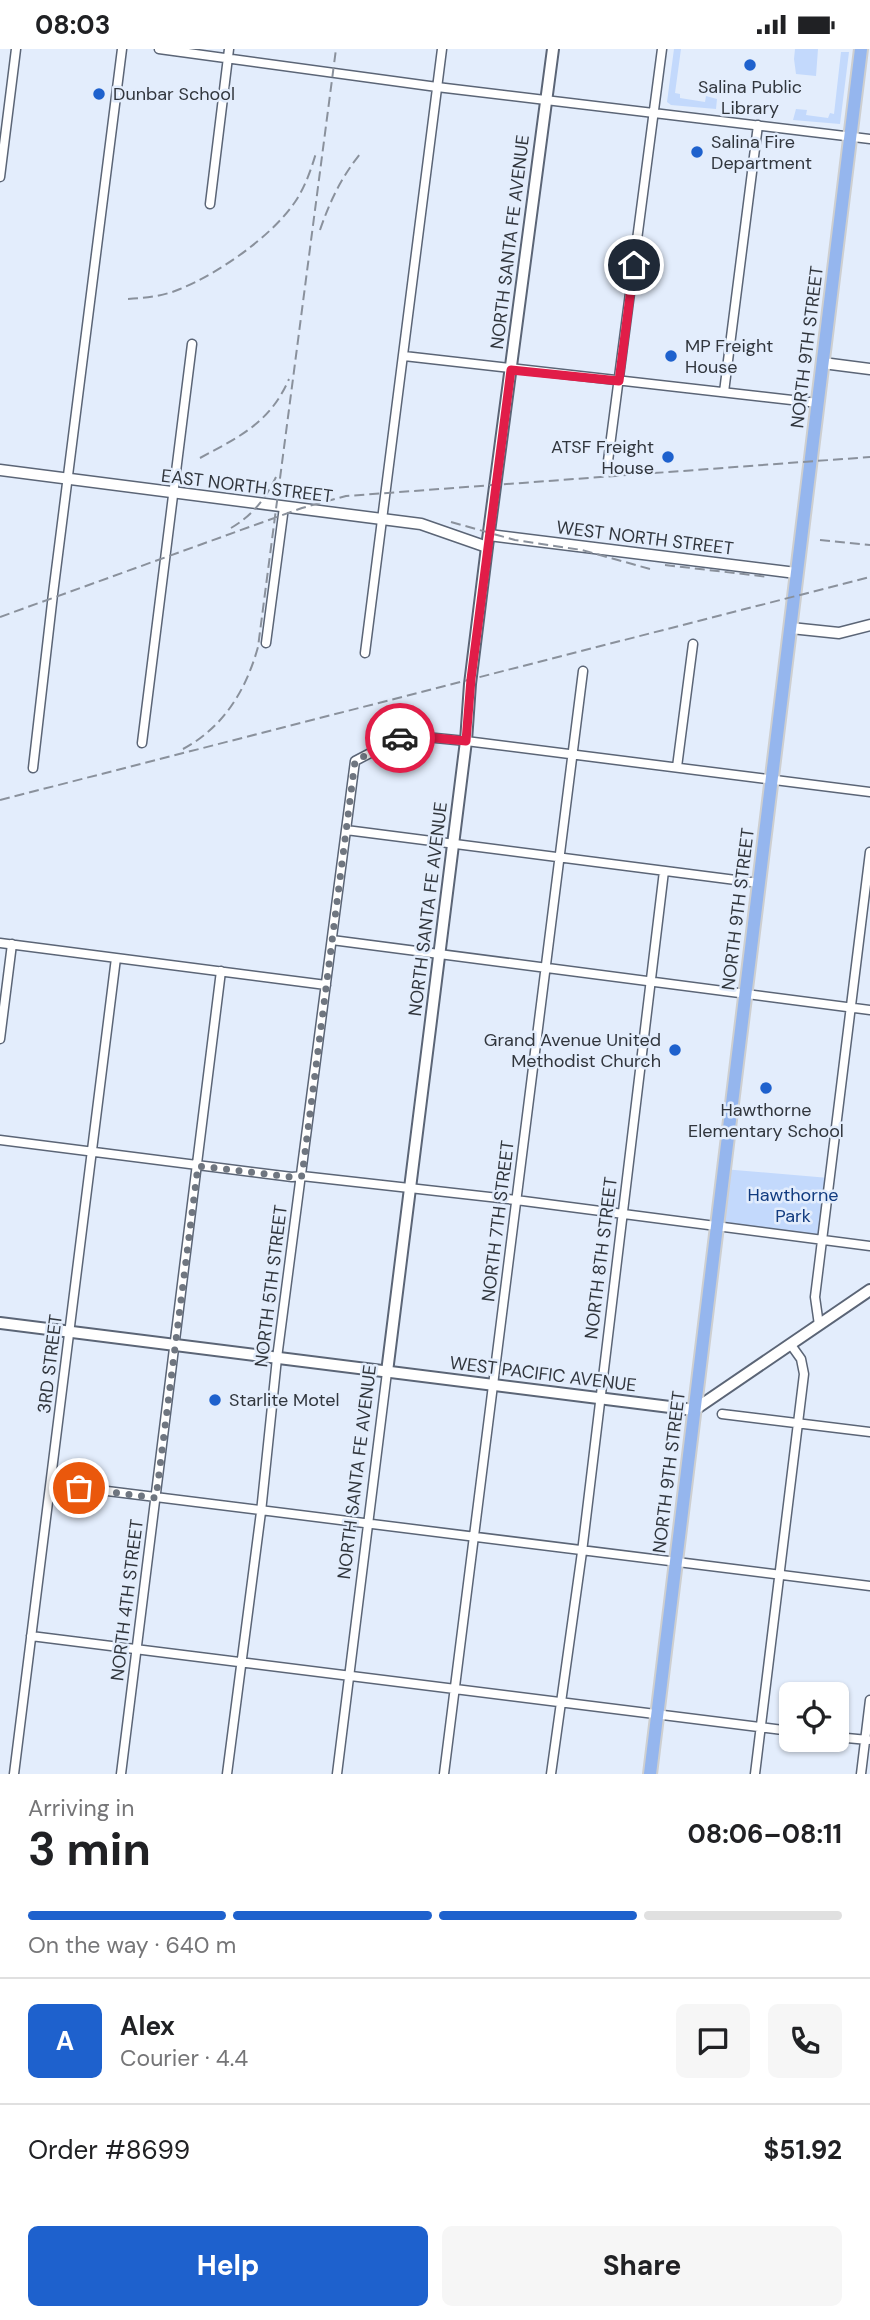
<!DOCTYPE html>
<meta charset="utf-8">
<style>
body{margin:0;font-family:"DM Sans",sans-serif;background:#f6f6f6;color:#202124;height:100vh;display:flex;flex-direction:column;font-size:26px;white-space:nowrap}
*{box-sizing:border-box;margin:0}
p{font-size:23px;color:#757577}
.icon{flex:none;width:38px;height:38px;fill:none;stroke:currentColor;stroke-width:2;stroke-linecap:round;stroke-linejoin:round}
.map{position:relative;height:1725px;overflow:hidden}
.panel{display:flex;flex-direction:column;background:#fff;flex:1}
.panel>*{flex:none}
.controls{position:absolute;left:779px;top:1633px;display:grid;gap:14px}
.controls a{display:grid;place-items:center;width:70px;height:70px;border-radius:10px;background:#fff;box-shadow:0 2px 5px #0004;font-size:35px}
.pin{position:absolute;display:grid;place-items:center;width:60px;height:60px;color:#fff;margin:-30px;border:4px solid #fff;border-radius:50%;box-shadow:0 2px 7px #0007}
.courier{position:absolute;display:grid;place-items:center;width:70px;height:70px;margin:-35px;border:5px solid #e11d48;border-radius:50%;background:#fff;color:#222;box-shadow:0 2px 9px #0007}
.overview em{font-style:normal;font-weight:700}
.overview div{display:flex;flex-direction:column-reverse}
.overview{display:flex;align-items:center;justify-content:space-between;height:119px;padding:0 28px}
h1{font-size:46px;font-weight:700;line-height:52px}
.bar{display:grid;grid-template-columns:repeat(4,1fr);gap:10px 7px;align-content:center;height:84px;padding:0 28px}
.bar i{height:9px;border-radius:5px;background:#e0e0e0}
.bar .current{background:#1e61cd}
.bar p{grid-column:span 4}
.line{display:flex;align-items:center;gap:18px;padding:0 28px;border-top:2px solid #e0e0e0}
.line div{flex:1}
.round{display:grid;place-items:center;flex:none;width:74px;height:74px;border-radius:10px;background:#f6f6f6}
.button{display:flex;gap:14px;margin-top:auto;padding:14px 28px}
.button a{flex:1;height:80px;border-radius:10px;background:#1e61cd;color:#fff;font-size:28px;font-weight:700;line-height:80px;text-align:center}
.button a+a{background:#f6f6f6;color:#202124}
.status{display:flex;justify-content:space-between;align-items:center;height:49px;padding:0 35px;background:#fff;direction:ltr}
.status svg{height:19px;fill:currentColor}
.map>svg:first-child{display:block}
.green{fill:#c3d9fc}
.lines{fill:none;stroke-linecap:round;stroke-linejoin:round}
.minor-casing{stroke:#5b6576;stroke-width:11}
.tertiary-casing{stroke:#5b6576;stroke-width:13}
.secondary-casing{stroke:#5b6576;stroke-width:14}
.primary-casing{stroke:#cecfd0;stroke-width:16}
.minor{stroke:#fff;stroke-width:8}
.tertiary{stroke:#fff;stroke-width:10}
.secondary{stroke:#fff;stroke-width:10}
.primary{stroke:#95b6ee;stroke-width:12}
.rail{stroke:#8a919c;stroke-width:2;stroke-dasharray:10 5;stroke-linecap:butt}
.done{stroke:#6f7680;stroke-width:7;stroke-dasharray:0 12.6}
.route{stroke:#e11d48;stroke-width:9}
.poi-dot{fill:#1e61cd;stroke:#e3edfc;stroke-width:2.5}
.labels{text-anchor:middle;stroke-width:5;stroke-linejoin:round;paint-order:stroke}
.poi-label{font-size:18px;fill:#31363d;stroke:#e3edfc;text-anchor:start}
.street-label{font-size:18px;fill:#31363d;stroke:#e3edfc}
.park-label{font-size:18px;fill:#113b7f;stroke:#e3edfc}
</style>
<div class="status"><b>08:03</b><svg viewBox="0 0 49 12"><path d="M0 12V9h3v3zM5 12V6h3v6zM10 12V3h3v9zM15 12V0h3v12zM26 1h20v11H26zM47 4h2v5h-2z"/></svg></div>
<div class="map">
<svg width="870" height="1725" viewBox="0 0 870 1725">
<rect width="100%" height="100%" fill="#e3edfc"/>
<path class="green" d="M674,0H681L675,44L680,45V49L705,53L706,47L717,50L716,60L671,56L667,53Z
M795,0H818L816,27L796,25L794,10Z
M841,3H849L840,75L793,71L796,60L807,61L806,66L828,69L830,64L834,65Z
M723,1120L829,1129L822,1190L715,1175Z"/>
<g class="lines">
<g class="minor-casing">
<path id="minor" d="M159,0L437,38L870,90
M0,128L16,0
M210,155L229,0
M404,307L818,354
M724,343L758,76
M608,412L662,0
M266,594L284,458
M365,604L442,0
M142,694L192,295
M677,718L693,595
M33,719L53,545L122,0
M346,781L759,834
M332,891L870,961
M0,894L326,936
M0,990L12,895
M0,1091L292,1128L302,1127L516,1151L870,1197
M819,1276L815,1248L870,803
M722,1365L870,1383
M51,1435L870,1537
M31,1587L791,1682
M836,1688L868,1691
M14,1725L116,909
M121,1725L221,922
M227,1725L261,1463L277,1309L355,712L405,686L466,692L870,743
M337,1725L387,1323
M444,1725L583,622
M551,1725L582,1503L664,822
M755,1725L804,1325L801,1310L791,1296
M861,1725L870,1651"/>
</g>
<g class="tertiary-casing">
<path id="tertiary" d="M823,314L870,320
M0,421L421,475L487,498
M489,486L796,524
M791,579L839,584L870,576"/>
</g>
<g class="secondary-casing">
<path id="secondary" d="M0,1274L694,1361L870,1241
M387,1323L466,692L470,635L487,498L553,0"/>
</g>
<g class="primary-casing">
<path id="primary" d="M650,1725L861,0"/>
</g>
<use href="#minor" class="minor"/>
<use href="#tertiary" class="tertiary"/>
<use href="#secondary" class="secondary"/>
<use href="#primary" class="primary"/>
<path class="rail" d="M320,181C330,152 341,129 360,105
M128,250C146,249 164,247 180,240C219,224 271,188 295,153C305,138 311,121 316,104
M200,409C239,388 270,374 289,330
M451,473L515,491L582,501L650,520
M231,479C252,467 266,449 276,428
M820,491L870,496
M665,516L769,528
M0,568L302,459L346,447L870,408
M183,700C224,678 246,641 258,598L336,0
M0,751L870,528"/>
</g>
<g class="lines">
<path class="done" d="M79,1439L156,1449L198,1117L292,1128L302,1127L355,712L400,689"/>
<path class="route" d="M400,689L405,686L466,692L471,630L511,321L619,332L634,216"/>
</g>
<g class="poi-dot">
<circle cx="750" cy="16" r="7"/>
<circle cx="99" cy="45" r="7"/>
<circle cx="697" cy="103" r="7"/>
<circle cx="671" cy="307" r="7"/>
<circle cx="668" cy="408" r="7"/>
<circle cx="675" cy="1001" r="7"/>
<circle cx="766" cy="1039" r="7"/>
<circle cx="215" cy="1351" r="7"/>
</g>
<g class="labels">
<g class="poi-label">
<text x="750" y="44" text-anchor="middle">Salina Public<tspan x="750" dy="21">Library</tspan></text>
<text x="113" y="51">Dunbar School</text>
<text x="711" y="99">Salina Fire<tspan x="711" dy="21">Department</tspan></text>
<text x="685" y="303">MP Freight<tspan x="685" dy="21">House</tspan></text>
<text x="654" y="404" text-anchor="end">ATSF Freight<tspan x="654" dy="21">House</tspan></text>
<text x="661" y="997" text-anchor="end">Grand Avenue United<tspan x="661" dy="21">Methodist Church</tspan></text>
<text x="766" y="1067" text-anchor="middle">Hawthorne<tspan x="766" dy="21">Elementary School</tspan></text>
<text x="229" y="1357">Starlite Motel</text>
</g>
<g class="street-label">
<text transform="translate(510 193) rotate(-83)" y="6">NORTH SANTA FE AVENUE</text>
<text transform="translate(807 298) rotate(-83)" y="6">NORTH 9TH STREET</text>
<text transform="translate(247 437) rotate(7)" y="6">EAST NORTH STREET</text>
<text transform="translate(645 489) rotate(7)" y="6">WEST NORTH STREET</text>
<text transform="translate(428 860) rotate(-83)" y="6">NORTH SANTA FE AVENUE</text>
<text transform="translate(738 860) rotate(-83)" y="6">NORTH 9TH STREET</text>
<text transform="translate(498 1172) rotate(-83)" y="6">NORTH 7TH STREET</text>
<text transform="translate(601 1209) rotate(-83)" y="6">NORTH 8TH STREET</text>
<text transform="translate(271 1237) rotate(-83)" y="6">NORTH 5TH STREET</text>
<text transform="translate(50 1315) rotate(-83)" y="6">3RD STREET</text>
<text transform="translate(543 1325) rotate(7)" y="6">WEST PACIFIC AVENUE</text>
<text transform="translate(357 1423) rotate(-83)" y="6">NORTH SANTA FE AVENUE</text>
<text transform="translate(669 1423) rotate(-83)" y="6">NORTH 9TH STREET</text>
<text transform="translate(127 1551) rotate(-83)" y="6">NORTH 4TH STREET</text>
</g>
<g class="park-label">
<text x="793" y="1152">Hawthorne<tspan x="793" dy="21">Park</tspan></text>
</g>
</g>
</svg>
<div class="controls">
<a><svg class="icon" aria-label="locate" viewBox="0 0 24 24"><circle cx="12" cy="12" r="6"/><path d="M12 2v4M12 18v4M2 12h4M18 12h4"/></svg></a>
</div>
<div class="pin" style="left:79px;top:1439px;background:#ea580c"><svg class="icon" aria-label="bag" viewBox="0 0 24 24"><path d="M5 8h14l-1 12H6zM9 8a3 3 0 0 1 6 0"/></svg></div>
<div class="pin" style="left:634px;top:216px;background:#1f2937"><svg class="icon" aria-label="home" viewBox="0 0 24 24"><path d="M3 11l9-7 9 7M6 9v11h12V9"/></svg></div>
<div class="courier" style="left:400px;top:689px"><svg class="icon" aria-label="car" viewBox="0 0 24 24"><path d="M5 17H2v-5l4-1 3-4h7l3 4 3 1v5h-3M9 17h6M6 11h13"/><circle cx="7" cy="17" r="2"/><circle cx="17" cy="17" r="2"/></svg></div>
</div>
<section class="panel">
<div class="overview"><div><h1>3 min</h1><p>Arriving in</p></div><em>08:06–08:11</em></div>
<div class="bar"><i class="current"></i><i class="current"></i><i class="current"></i><i></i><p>On the way · 640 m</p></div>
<div class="line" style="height:126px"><b class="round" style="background:#1e61cd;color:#fff">A</b><div><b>Alex</b><p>Courier · 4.4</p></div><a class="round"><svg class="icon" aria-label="chat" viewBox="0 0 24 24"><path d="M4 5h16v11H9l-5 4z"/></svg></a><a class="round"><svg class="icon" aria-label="phone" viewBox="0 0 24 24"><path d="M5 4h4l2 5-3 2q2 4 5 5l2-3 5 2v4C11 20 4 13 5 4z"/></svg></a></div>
<div class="line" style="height:91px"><div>Order #8699</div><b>$51.92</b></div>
<div class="button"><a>Help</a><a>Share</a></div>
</section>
